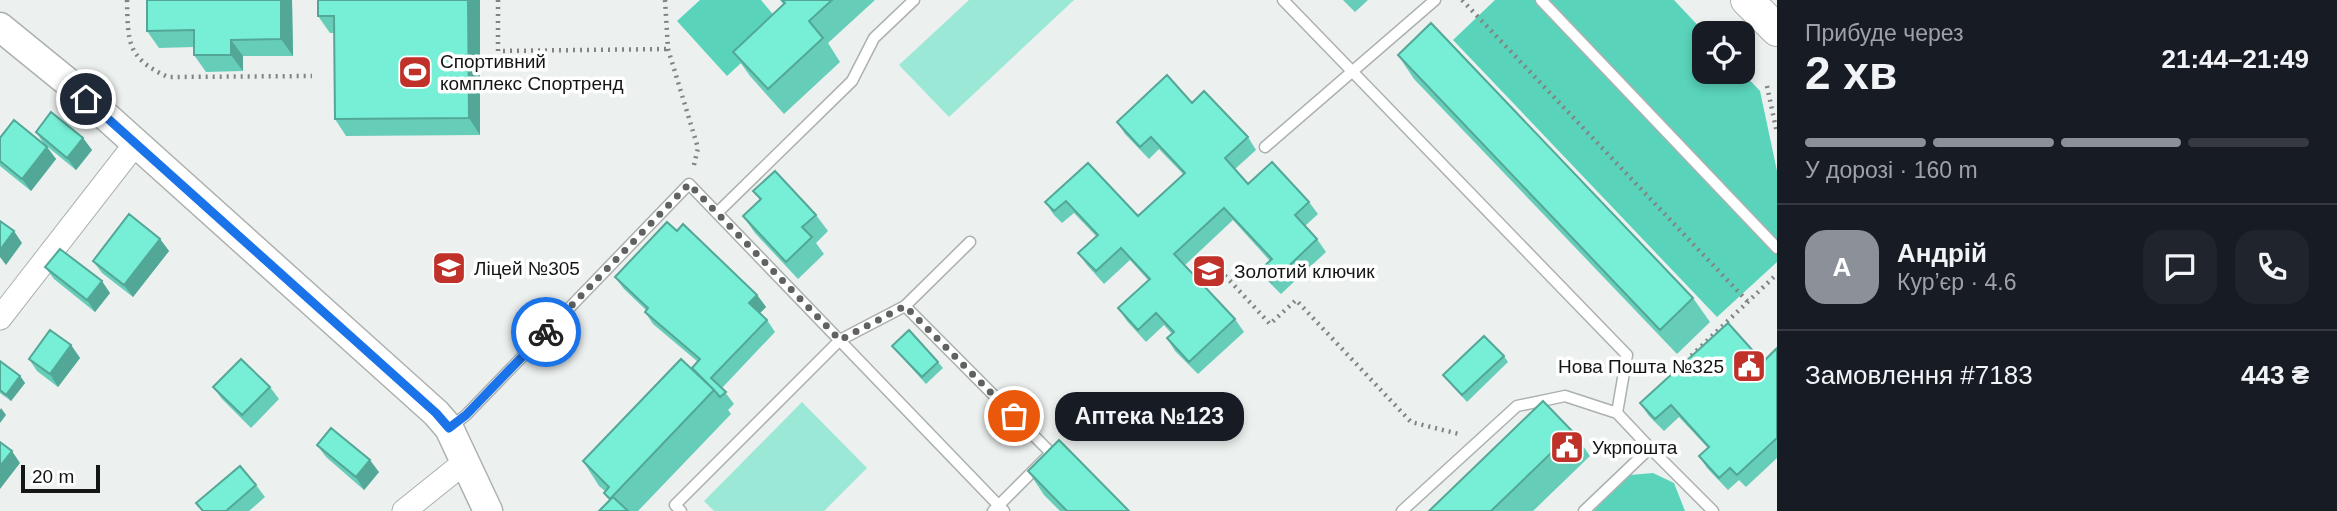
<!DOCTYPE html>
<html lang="uk">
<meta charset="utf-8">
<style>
body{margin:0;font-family:Arial,sans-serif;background:#20242c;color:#f1f3f6;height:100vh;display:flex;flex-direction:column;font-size:26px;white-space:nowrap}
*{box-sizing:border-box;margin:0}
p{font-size:23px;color:#9ea1a6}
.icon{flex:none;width:38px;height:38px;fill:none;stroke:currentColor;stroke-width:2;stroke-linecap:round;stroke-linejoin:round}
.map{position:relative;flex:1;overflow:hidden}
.sheet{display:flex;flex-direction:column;background:#171b24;width:560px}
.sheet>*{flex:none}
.fabs{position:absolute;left:1692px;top:21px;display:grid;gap:14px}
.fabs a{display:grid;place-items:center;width:63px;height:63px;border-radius:14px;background:#171b24;box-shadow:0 4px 10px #0003;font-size:35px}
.scale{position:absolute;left:21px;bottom:18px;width:79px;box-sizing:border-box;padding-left:7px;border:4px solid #141515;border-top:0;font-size:19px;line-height:24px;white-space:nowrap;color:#141515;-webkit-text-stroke:5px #fff;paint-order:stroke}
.pin{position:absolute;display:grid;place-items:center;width:60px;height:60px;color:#fff;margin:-30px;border:4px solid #fff;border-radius:50%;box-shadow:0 2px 7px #0007}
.courier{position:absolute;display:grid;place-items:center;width:70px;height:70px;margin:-35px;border:5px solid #1a73e8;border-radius:50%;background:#fff;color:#222;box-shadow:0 2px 9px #0007}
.bubble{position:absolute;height:49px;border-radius:21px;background:#171b24;box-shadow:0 4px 10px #0003;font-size:23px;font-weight:700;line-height:49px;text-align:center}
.headline em{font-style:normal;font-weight:700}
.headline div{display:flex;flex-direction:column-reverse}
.headline{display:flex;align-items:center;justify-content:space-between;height:119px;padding:0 28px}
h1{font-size:46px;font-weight:700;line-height:52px}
.bar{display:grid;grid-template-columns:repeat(4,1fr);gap:10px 7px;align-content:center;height:84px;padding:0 28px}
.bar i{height:9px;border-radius:5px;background:#363941}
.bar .on{background:#8c9099}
.bar p{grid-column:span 4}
.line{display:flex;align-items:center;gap:18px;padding:0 28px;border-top:2px solid #363941}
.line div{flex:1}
.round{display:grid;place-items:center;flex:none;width:74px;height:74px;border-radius:21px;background:#20242c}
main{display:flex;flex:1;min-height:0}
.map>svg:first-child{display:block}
.green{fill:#9ce8d6}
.forest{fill:#5ad3bb}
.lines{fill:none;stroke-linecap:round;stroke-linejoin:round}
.service-casing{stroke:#acb1b0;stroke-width:13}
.minor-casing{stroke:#acb1b0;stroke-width:25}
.tertiary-casing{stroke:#acb1b0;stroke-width:31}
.secondary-casing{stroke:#acb1b0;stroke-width:34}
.path{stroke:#818483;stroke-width:4.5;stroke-dasharray:2 5;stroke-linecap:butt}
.service{stroke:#fff;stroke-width:10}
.minor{stroke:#fff;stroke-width:23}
.tertiary{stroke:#fff;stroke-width:28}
.secondary{stroke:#fff;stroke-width:32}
.wall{fill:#66cdb8}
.shaded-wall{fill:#53a796}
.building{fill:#77eed6;stroke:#53a796;stroke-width:2}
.done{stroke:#606261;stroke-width:7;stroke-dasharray:0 12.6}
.route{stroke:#1a73e8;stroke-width:9}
.labels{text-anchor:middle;stroke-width:7;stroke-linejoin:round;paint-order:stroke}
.poi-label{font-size:19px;fill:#141515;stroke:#fff;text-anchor:start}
</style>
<main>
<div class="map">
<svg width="1777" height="511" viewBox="0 0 1777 511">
<rect width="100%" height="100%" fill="#ecf0ef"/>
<path class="green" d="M969,0H1074L949,117L899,65Z
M802,402L867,468L824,511H714L704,501Z"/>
<path class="forest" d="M700,0H761L782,25L727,76L677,21Z
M1495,0H1674L1705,33L1704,72H1742L1760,91L1777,171V262L1717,317L1453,40Z
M1653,473L1674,483L1685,511H1593L1630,475Z"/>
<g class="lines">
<g class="service-casing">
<path id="service" d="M1283,0L1627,355L1617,413L1650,448
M1541,0L1777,248
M1265,147L1435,0
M717,213L852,81L874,38L914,0
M905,306L1051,453L993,511
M451,427L466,415L689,184L1004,511
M681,511L675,505L840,340L905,306L970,242
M1402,511L1517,406L1565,396L1617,413
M1584,511L1650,448L1713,511"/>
</g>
<g class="minor-casing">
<path id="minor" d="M0,318L136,143
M404,511L465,462"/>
</g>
<g class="tertiary-casing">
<path id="tertiary" d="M0,27L70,84L436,413L449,428L488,511"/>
</g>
<g class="secondary-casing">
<path id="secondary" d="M1747,0L1777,30"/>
</g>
<path class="path" d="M127,0C128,41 126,58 168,77L312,76
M498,0V51L668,49
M665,0L668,49L698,148L693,169
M1462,0L1748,302
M1767,86L1777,133
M1200,285L1218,268L1270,324L1296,300L1411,422L1459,434
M1671,375L1777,274"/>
<use href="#service" class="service"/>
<use href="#minor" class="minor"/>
<use href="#tertiary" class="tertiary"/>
<use href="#secondary" class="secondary"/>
</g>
<path class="wall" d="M147,0H292L293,56H243V71L206,72L194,55V47L159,48L147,31Z
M480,0V135L346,136L335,119L334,33H330L318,16Z
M780,0H875L828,43L840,62L784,114L750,76L733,52L784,5Z
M1343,0H1368L1355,12Z
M1398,55L1693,298L1710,322L1677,354L1414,79Z
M1192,103L1248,137L1256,150L1235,169L1248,184L1309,202L1318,214L1305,226L1317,239L1326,252L1281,294L1269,282L1261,269L1270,261L1233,220L1185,265L1235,319L1244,332L1198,374L1175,351L1167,338L1172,334L1164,325L1146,342L1127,321L1118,308L1148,280L1130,260L1104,284L1087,265L1078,253L1096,236L1074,213L1062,223L1054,215L1045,202L1088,163L1138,216L1183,174L1159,149L1149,159L1125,134L1117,122Z
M36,132L83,138L92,150L76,170L44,144Z
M0,138L47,147L56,159L31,191L0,166Z
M753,191L816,215L828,231L816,243L824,254L798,279L755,233L743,216L760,200Z
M677,231L757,295L766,307L760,313L767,320L775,332L722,388L734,404L728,410L731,414L638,511H599L609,500L604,493L605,491L599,486L583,461L698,362L653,324L645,312L646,310L624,289L615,277Z
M160,239L169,251L133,297L102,273L93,261Z
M45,267L110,293L95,312L54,279Z
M71,345L80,358L58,387L37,371L29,359Z
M892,346L938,362L943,368L926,384L897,352Z
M1777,348V458L1746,487L1739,480L1728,490L1707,468L1699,456L1708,448L1679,417L1664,431L1649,416L1640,403L1763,362Z
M1504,356L1508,362L1467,402L1448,381L1443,375Z
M0,361L20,376L25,383L11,401L0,393Z
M213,387H270L279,399L251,428L222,399Z
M1573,432L1590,456L1533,511H1429Z
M317,445L379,472L364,490L326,457Z
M1028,471L1129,511H1060L1044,495Z
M256,485L265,497L249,511H202L196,503Z"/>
<path class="shaded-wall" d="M281,0H292L293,56L281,39Z
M468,0H480V135L469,118Z
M231,40L243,56V71L231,55Z
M83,138L92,150L76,170L67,158Z
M47,147L56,159L31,191L22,179Z
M14,231L22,243L6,265L0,257V250Z
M160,239L169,251L133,297L124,285Z
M102,281L110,293L95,312L87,300Z
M757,295L766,307L758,315L749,303Z
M71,345L80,358L58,387L50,374Z
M20,376L25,383L11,401L6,395Z
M1,408L6,415L0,423V410Z
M12,451L20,463L0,489V466Z
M370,460L379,472L364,490L356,477Z"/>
<path class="building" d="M147,0H281V39L231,40V55H194V30L147,31Z
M318,0H468L469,118L335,119L334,16H318Z
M782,0H832L809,21L823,38L768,89L733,52L785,3Z
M1431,23L1693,298L1660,330L1398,55Z
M1167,75L1192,103L1204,91L1248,137L1225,158L1248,184L1272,162L1309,202L1295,215L1317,239L1272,282L1261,269L1272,259L1224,208L1174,254L1235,319L1189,362L1167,338L1174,332L1156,313L1138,330L1118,308L1150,279L1121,248L1096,271L1078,253L1098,235L1066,201L1054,211L1045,202L1088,163L1138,216L1185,173L1151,137L1140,147L1117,122Z
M51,112L83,138L67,158L36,132Z
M14,120L47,147L22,179L0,161V138Z
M775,171L816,215L802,227L812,237L786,262L743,216L761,199L753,191Z
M129,214L160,239L124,285L93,261Z
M0,221L14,231L0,250Z
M667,222L677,231L683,224L757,295L749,303L767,320L711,378L726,392L720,397L714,390L692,368L700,359L645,312L648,308L615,277Z
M60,249L102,281L87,300L45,267Z
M1728,323L1763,362L1777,348V438L1737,475L1730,468L1719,478L1699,456L1709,447L1671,405L1655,419L1640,403Z
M50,330L71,345L50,374L29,359Z
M909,330L938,362L922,377L892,346Z
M1484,336L1504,356L1462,395L1443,375Z
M241,359L270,387L242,415L213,387Z
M681,359L714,390L610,499L604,493L609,487L583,461Z
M0,361L20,376L6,395L0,390Z
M1543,401L1573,432L1491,511H1429Z
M331,428L370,460L356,477L317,445Z
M1059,440L1129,511H1067L1028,471Z
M0,442L12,451L0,466Z
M240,466L256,485L226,511H203L196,503Z
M613,497L628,511H599Z"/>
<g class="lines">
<path class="done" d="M546,332L689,184L840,340L905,306L1014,416"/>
<path class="route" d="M86,99L436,413L449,428L466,415L546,332"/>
</g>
<defs>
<g id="stadium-square" transform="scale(1.75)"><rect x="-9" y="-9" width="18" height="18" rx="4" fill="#bf3129" stroke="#fff"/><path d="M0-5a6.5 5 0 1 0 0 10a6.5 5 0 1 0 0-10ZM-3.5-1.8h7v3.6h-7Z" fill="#fff"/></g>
<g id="school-square" transform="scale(1.75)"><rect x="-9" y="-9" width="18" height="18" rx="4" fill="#bf3129" stroke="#fff"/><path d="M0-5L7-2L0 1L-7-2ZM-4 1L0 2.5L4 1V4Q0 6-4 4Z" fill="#fff"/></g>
<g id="civic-square" transform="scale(1.75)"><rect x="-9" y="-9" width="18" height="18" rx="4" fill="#bf3129" stroke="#fff"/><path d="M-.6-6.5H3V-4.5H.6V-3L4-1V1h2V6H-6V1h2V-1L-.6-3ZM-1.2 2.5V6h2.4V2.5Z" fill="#fff"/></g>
</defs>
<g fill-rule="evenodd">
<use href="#stadium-square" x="415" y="72"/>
<use href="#school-square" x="449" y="268"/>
<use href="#school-square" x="1209" y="271"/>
<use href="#civic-square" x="1749" y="366"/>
<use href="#civic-square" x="1567" y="447"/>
</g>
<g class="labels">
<g class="poi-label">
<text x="440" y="68">Спортивний<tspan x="440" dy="22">комплекс Спортренд</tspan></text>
<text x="474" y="275">Ліцей №305</text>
<text x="1234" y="278">Золотий ключик</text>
<text x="1724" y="373" text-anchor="end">Нова Пошта №325</text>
<text x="1592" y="454">Укрпошта</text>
</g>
</g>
</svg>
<div class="fabs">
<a><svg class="icon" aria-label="locate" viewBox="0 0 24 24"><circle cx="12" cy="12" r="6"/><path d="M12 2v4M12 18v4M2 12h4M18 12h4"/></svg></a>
</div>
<div class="scale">20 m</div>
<div class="pin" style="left:1014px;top:416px;background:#ea580c"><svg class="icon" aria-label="bag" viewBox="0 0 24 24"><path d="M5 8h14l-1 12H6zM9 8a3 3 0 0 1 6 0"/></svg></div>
<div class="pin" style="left:86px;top:99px;background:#1f2937"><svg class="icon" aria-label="home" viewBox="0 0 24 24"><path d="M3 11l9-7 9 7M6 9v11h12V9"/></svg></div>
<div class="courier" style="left:546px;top:332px"><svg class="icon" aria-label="bike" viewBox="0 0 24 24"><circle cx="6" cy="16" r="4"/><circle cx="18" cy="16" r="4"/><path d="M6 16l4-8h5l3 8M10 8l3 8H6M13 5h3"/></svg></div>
<div class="bubble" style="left:1055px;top:392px;width:189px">Аптека №123</div>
</div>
<section class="sheet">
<div class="headline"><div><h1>2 хв</h1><p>Прибуде через</p></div><em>21:44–21:49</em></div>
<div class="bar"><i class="on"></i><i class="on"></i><i class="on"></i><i></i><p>У дорозі · 160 m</p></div>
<div class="line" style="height:126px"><b class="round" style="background:#8c9099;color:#fff">А</b><div><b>Андрій</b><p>Кур’єр · 4.6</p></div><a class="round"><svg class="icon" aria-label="chat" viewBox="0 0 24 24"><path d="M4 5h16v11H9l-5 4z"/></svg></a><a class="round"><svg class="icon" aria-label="phone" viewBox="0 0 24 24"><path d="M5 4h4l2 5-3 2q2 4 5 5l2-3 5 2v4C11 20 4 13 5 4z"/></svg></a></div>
<div class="line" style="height:91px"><div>Замовлення #7183</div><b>443 ₴</b></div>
</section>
</main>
